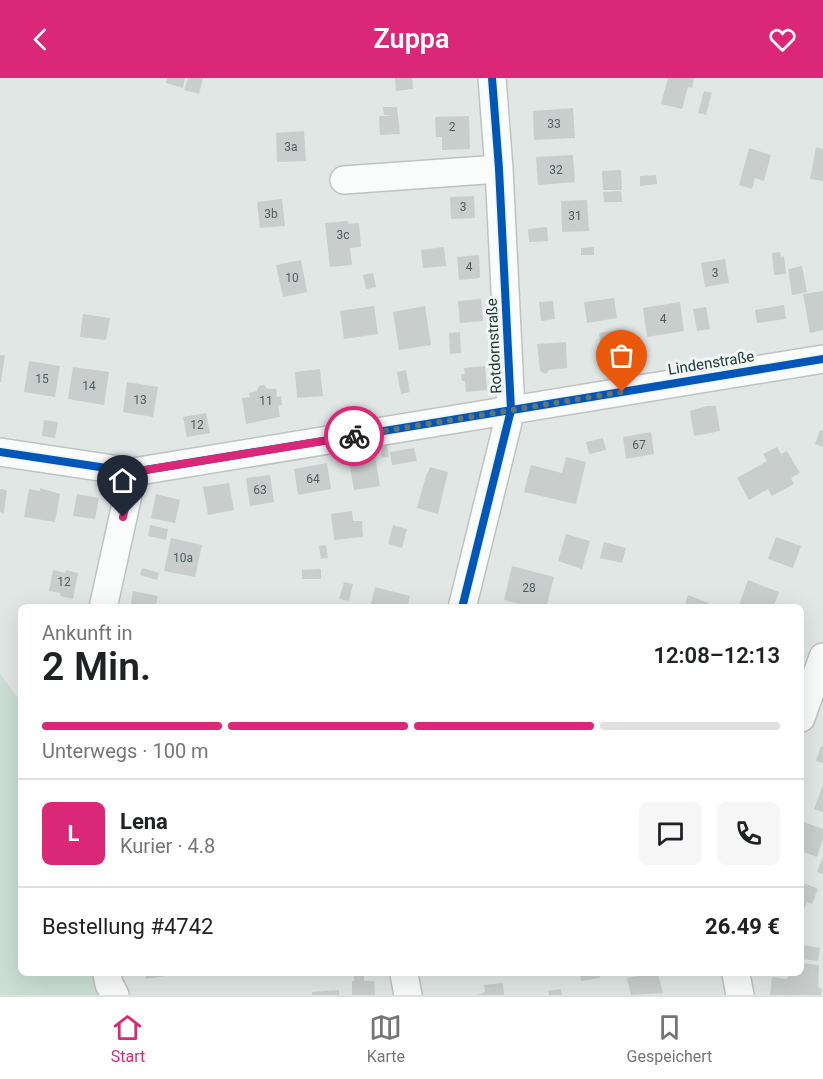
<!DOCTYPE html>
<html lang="de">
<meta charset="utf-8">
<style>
body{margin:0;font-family:Roboto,sans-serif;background:#f6f6f6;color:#202124;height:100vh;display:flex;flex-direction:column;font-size:22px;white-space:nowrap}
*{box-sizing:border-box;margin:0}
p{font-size:20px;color:#757577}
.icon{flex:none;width:33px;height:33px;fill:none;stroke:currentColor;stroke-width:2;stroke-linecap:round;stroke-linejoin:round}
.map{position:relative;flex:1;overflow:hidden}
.drawer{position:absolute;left:18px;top:526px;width:786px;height:372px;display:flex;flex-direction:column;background:#fff;border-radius:9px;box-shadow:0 6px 24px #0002}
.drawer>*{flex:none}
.pin{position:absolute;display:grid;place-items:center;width:51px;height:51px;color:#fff;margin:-62px -26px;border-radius:50% 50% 50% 0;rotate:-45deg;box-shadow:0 0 6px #0007}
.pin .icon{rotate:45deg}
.courier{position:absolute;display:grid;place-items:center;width:60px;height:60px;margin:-30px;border:4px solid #db2777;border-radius:50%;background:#fff;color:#222;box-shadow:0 2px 8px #0007}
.summary em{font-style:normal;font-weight:600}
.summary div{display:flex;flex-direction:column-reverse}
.summary{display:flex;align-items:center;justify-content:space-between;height:102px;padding:0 24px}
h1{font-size:39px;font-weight:600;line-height:45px}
.bar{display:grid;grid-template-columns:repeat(4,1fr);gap:9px 6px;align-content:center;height:72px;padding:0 24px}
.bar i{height:8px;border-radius:4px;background:#e0e0e0}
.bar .selected{background:#db2777}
.bar p{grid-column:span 4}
.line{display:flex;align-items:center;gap:15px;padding:0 24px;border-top:2px solid #e0e0e0}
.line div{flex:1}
.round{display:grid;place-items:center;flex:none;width:63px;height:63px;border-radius:9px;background:#f6f6f6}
header{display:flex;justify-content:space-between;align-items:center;height:78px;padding:0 24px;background:#db2777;color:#fff;font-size:27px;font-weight:600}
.menu{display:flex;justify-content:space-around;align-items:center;height:84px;border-top:2px solid #e0e0e0;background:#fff;font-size:16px;color:#757577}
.menu a{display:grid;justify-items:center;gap:3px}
.menu .selected{color:#db2777}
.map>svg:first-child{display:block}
.green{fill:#cbdfd4}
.building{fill:#c9cecd}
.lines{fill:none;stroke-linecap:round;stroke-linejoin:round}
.minor-casing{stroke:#bec3c2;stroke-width:30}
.minor{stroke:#fafbfb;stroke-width:27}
.cycleway-casing{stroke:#eff6f4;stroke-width:11}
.cycleway{stroke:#0057b8;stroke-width:8}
.done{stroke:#647573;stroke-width:6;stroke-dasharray:0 10.8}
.route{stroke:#db2777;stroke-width:8}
.labels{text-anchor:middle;stroke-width:6;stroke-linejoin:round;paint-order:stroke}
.number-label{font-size:12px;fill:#4c5e5c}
.street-label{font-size:15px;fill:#213835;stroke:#eff6f4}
</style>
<header><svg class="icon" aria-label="back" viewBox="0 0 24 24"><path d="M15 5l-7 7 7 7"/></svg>Zuppa<svg class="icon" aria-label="heart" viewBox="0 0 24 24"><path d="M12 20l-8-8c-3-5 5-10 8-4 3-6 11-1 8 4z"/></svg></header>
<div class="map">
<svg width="823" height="917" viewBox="0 0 823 917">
<rect width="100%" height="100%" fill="#e1e7e5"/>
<path class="green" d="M0,596L21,624V896H107L115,917H0Z"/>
<path class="building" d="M167,0H185L183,10L166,5Z
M188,0H203L199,16L184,12Z
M395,0H412L413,11L396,13Z
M668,0H694L692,10L688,9L682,31L661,26Z
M704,13L712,15L706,37L698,35Z
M383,29H397L400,56L380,57L379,38H393L384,37Z
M573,30L575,60L534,62L533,33Z
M469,38L470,71L442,72V59H436L435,39Z
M304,53L306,83L277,84L276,55Z
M816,69L823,71V103L810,101Z
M749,70L771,77L764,103L755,100L752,111L739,107Z
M573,77L575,104L538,107L536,79Z
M621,92L622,112H603L602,93Z
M656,97L657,106L640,108V98Z
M621,113L622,124H604L603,114Z
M474,118L475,140L451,141L450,119Z
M282,121L285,148L260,150L257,124Z
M587,122L589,153L562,154L561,123Z
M348,143V146L359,145L361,169L350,170L352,187L330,189L325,145Z
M547,149L548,163L529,164L528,151Z
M444,169L446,188L423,190L421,172Z
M594,169V177H581V170Z
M780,174L781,179L784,178L786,196L774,197L772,175Z
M479,177L480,200L459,202L457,179Z
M725,181L729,205L705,209L701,185Z
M301,182L307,214L283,219L276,187Z
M802,188L807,214L792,217L788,191Z
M373,195L376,209L366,211L363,197Z
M823,213V252L810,255L803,216Z
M614,220L617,240L587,245L584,224Z
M481,221L483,243L460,245L458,223Z
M553,223L555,241L541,243L539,224Z
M680,224L684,253L647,259L643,230Z
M784,227L786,241L757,245L755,232Z
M374,228L378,256L344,261L340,233Z
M425,228L431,267L399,272L393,234Z
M706,229L710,251L697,253L693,231Z
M83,236L110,240L106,262L80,259Z
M623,251L628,282L604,286L599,255Z
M460,254L461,275L450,276L449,255Z
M566,264L567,290L549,292L546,296L540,293L537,266Z
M0,277H5L1,304H0Z
M29,283L60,288L55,319L24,314Z
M485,288L487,312L466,314L465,303H462L461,296H465L464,290Z
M73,289L109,294L104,327L68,321Z
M320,291L323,318L297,320L295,294Z
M406,292L410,314L401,316L397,294Z
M127,304L158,309L153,339L123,334Z
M264,307L267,311H276L277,319L281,318L282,327L278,328L280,339L246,346L242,320L250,319L249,315L257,313L259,308Z
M707,328H716L720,353L694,358L690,333Z
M206,335L210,355L187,359L183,339Z
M44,342L58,344L55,360L42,358Z
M820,352L823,353V369L815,366Z
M651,354L654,376L626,381L623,359Z
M603,360L606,372L589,376L586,364Z
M387,367L389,379L382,380L380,368Z
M777,369L781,376L787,373L800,395L791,400L794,406L772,418L768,411L749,422L737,400L767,383L763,376Z
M414,370L417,383L392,387L390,374Z
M375,378L380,408L354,412L349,383Z
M566,379L586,384L576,426L524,414L531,387L562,395Z
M327,385L331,411L298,417L294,391Z
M430,389L448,394L438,436L417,430L427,394L428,395Z
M270,397L274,424L250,428L246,400Z
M229,405L234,432L208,437L203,409Z
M40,410L60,416L55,444L24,439L29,411L40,413Z
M0,411L7,412L4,435L0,434Z
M77,416L99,420L95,441L73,438Z
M156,416L180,422L175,445L151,440Z
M352,433L353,443H362L363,459L334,462L331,436Z
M150,447L168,451L166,462L148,458Z
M393,447L407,451L402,470L388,466Z
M566,456L590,463L582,491L558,483Z
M776,459L801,468L793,490L768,481Z
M171,460L202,467L195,499L164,493Z
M604,464L626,470L622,485L600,480Z
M326,467L328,480L321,481L319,468Z
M512,488L554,499L546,530H533L504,522Z
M142,490L159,495L157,502L140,497Z
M321,491V501H302V492Z
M53,492L65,495L66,492L78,495L73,521L60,518L61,515L49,513Z
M748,502L779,514L773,530H738Z
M344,504L353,506L349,523L339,521Z
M375,509L410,518L407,530L395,527V530H370Z
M133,513L158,518L155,530H130Z
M688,517L709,525L708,530H697L685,525Z
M821,668L823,669V685L816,683Z
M823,707V734L814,731Z
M801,743L823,751V761L817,779L801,773Z
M823,778V796L817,794Z
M801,804L818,811L812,826L807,824L801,839Z
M801,867L820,870L818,883L801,881Z
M801,885L819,887L818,909L822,911L821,917H770L772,899L786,901L791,896H801Z
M145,896H171V897L146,901Z
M354,896L364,897V903H374L375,917H352V903H354Z
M580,896H599L600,900L581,903Z
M648,896H658L663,915L631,917L627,900Z
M503,905L504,917H477L485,914L484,907Z
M561,911L562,917H549L548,913Z
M339,912V917H312V914Z"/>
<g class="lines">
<g class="minor-casing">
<path id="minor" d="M344,102L499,91
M0,374L133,394L823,281
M103,530L133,394
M462,530L511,332L499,91L492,0
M801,640L823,579
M107,896L109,906L115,917
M404,896L408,917
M736,896L740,917"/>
</g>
<use href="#minor" class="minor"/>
<g class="cycleway-casing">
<path id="cycleway" d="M0,374L133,394L823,281
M462,530L511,332L499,91L492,0"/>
</g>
<use href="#cycleway" class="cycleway"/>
</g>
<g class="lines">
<path class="done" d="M354,358L622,314"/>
<path class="route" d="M123,439L133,394L354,358"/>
</g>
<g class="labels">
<g class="number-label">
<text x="554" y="50">33</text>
<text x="452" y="53">2</text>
<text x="291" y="73">3a</text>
<text x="556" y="96">32</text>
<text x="463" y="133">3</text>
<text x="271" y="140">3b</text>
<text x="575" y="142">31</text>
<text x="343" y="161">3c</text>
<text x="469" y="193">4</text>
<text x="715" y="199">3</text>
<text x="292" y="204">10</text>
<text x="663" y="245">4</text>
<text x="42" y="305">15</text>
<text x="89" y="312">14</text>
<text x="140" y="326">13</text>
<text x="266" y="327">11</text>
<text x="197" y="351">12</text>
<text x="639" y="371">67</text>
<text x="313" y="405">64</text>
<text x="260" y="416">63</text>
<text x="183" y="484">10a</text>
<text x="64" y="508">12</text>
<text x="529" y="514">28</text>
</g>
<g class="street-label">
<text transform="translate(494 268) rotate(-93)" y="5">Rotdornstraße</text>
<text transform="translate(711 285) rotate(-9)" y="5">Lindenstraße</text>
</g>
</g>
</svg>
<div class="pin" style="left:622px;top:314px;background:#ea580c"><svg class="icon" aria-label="bag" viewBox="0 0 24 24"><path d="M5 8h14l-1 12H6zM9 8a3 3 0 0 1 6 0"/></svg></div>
<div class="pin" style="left:123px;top:439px;background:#1f2937"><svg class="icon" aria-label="home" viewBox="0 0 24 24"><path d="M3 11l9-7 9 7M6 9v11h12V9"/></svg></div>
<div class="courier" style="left:354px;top:358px"><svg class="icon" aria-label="bike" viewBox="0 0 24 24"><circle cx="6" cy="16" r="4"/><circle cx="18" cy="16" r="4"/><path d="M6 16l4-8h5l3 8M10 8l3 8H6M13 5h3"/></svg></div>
<section class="drawer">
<div class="summary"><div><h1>2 Min.</h1><p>Ankunft in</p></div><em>12:08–12:13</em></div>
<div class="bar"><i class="selected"></i><i class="selected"></i><i class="selected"></i><i></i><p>Unterwegs · 100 m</p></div>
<div class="line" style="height:108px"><b class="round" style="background:#db2777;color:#fff">L</b><div><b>Lena</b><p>Kurier · 4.8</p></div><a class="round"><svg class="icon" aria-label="chat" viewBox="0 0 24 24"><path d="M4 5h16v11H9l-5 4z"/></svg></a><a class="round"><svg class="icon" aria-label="phone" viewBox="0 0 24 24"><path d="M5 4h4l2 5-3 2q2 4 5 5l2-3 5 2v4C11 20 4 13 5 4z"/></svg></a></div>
<div class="line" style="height:78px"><div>Bestellung #4742</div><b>26.49 €</b></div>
</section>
</div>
<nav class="menu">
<a class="selected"><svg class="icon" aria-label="home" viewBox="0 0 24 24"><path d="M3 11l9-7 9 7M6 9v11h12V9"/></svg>Start</a>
<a><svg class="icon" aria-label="map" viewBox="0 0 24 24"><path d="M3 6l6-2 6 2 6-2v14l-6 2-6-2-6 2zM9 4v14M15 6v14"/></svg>Karte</a>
<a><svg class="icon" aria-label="saved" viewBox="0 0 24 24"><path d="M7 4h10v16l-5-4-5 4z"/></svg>Gespeichert</a>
</nav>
